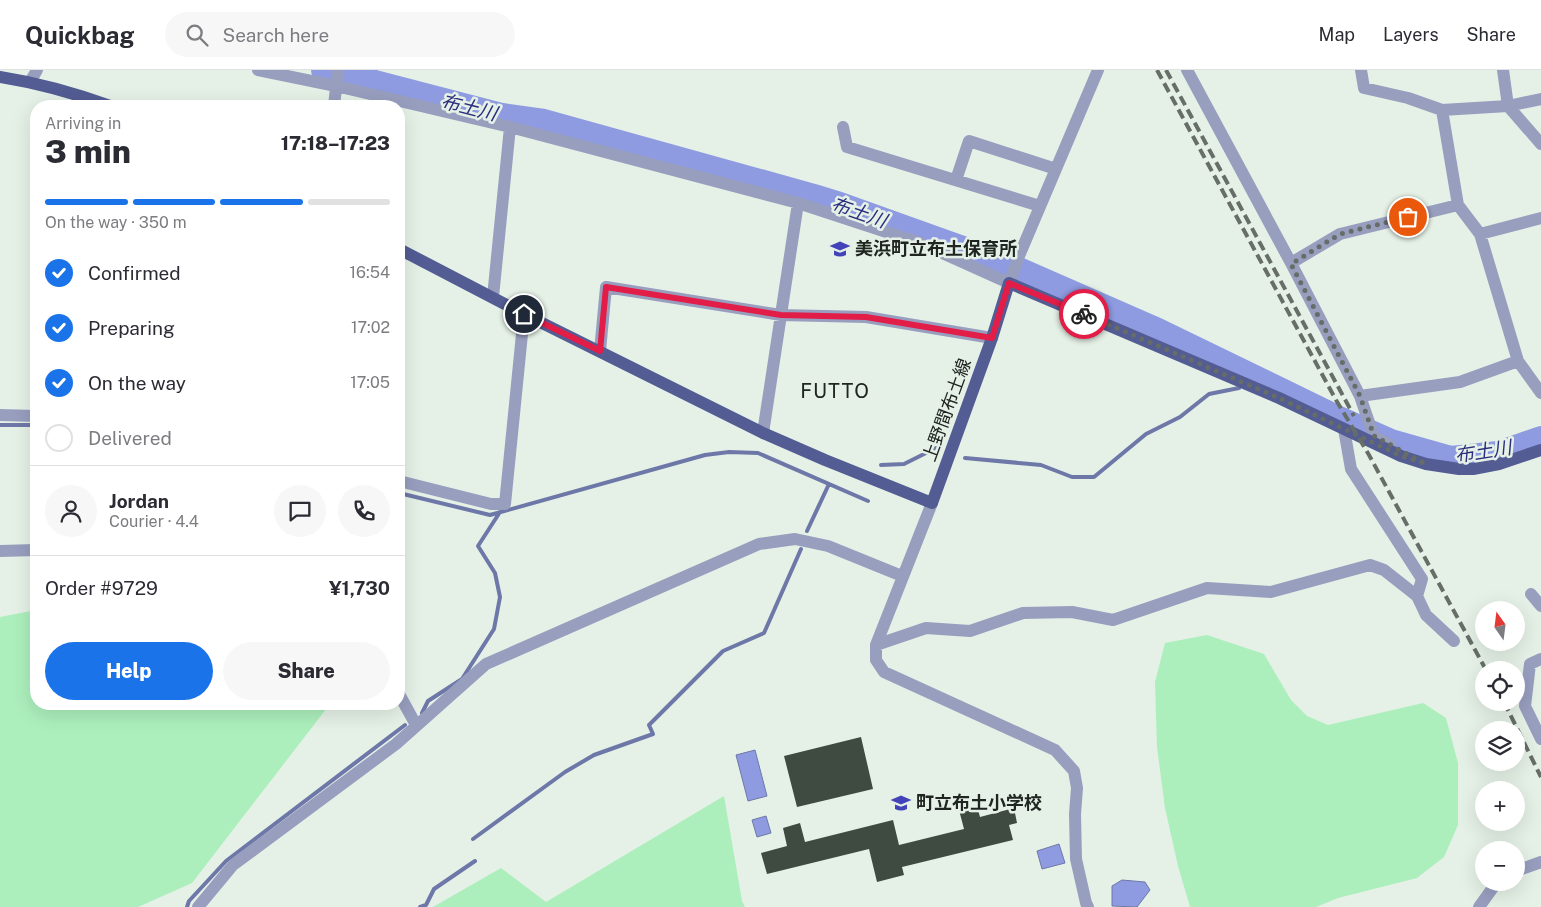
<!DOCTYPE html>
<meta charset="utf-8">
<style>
body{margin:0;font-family:"Public Sans","Noto Sans JP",sans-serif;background:#f7f7f7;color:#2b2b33;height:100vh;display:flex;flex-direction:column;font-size:19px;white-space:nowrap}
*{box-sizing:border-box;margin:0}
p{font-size:16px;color:#7c7c81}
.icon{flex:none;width:28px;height:28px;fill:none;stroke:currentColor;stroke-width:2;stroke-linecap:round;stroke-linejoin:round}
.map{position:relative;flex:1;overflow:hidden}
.side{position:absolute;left:30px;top:30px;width:375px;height:610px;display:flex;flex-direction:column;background:#fff;border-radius:20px;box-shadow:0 5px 20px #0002}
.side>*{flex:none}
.needle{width:32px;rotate:346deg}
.buttons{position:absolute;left:1475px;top:531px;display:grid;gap:10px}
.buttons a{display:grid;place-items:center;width:50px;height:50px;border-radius:50%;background:#fff;box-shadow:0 5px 20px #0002;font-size:25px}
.pin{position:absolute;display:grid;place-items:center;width:42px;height:42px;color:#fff;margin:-21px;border:2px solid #fff;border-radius:50%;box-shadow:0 1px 5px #0007}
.courier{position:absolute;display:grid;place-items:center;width:50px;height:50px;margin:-25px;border:4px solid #e11d48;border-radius:50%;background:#fff;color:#222;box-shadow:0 1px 6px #0007}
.headline em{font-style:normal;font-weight:800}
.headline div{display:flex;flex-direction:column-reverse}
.headline{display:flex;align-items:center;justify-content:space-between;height:85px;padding:0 15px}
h1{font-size:32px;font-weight:800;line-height:38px}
.bar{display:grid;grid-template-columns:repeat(4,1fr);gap:8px 5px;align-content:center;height:60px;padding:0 15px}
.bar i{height:6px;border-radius:4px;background:#e1e1e2}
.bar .current{background:#1a73e8}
.bar p{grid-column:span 4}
.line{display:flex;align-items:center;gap:12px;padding:0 15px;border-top:1px solid #e1e1e2}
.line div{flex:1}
.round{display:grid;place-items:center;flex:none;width:52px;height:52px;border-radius:26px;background:#f7f7f7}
ol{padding:0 15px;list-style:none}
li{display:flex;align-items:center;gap:15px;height:55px}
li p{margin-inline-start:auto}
li .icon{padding:5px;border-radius:50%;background:#1a73e8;color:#fff;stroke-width:4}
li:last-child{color:#7c7c81}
li i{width:28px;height:28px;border:2px solid #e1e1e2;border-radius:50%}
.cta{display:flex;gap:10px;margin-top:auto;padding:10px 15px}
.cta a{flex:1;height:58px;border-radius:30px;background:#1a73e8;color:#fff;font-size:20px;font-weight:800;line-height:58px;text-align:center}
.cta a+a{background:#f7f7f7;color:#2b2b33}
header{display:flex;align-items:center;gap:30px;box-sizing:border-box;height:70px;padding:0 25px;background:#fff;border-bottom:1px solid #e1e1e2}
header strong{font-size:24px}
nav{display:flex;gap:28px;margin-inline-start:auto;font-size:18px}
.search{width:350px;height:45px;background:#f7f7f7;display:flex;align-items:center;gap:12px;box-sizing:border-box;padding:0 18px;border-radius:28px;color:#7c7c81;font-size:19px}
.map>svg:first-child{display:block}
.green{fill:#acefbc}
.water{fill:#8f9be1;stroke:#6e78a8}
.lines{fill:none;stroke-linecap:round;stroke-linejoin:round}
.stream{stroke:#6e78a8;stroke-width:4}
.river{stroke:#8f9be1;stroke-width:24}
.building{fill:#3f4a41}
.minor{stroke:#989ebe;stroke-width:12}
.major{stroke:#535c93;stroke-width:12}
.rail{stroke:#676e68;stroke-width:4;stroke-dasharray:10 5;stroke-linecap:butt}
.done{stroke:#666c67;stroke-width:5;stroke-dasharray:0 9}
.route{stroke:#e11d48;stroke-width:6}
.labels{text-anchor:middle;stroke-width:5;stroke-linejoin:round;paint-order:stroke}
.poi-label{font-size:18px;font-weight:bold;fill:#212522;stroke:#e5f1e7;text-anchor:start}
.street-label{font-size:18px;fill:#212522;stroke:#e5f1e7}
.water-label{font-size:19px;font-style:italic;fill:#2b2d7e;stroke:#e5f1e7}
.quarter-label{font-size:20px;letter-spacing:1px;fill:#212522;stroke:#e5f1e7}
</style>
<header>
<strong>Quickbag</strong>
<div class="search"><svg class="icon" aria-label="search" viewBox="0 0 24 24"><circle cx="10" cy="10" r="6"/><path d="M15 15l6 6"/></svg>Search here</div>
<nav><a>Map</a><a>Layers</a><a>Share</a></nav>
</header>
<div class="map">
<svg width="1541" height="837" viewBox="0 0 1541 837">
<rect width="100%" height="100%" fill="#e5f1e7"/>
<path class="green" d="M36,540V634H330L192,813L138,837H0V547Z
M1207,565L1264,584L1291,630L1307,646L1328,655L1423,633L1446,648L1458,693V755L1444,787L1417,808L1338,828L1316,837H1190L1178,796L1165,738L1157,677L1155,612L1165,573Z
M724,726L742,831L745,837H433L501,798L546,832Z"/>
<path class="water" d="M755,680L767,726L748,731L736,685Z
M766,746L771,763L757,767L752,750Z
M1059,774L1065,793L1042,799L1037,781Z
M1122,810L1145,812L1150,820L1137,837L1112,836V816Z"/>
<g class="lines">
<path class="stream" d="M0,355H36
M965,388L1041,395L1072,407H1094L1146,364L1180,347L1209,324L1239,318
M881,395L904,394L936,378
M399,423L490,445L705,385L729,382L758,383L868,431
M807,461L829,414
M422,643L428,631L462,609L494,559L500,527L495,503L478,476L500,442
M473,769L565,702L594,685L653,664L649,655L723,581L764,563L801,479
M187,837L189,831L226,791L405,655
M420,837L426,835L434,819L475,791"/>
<path class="river" d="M323,0L348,5L502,45L544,51L814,126L840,134L1005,193L1158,260L1339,348L1391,371L1451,388L1498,383L1541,368"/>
</g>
<path class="building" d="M861,667L873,719L797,737L784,686Z
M977,736L980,747L1014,738L1017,753L1009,755L1013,770L902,797L904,805L877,812L869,779L767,804L761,783L787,776L783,758L800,753L805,772L893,750L899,775L964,759L959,740Z"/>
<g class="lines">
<path class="minor" d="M258,0L336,16L510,57L798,133L920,173L1009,213L1019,186L1098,0
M1187,0L1291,193L1360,326L1374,367L1389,374
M1361,0L1364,18L1408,28L1442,40L1508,36L1541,29
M1503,0L1508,36L1541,74
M30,12L37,0
M334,36L338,0
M1442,40L1458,135L1480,164L1518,291L1541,323
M843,57L847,77L1040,136
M956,110L969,71L1056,99
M1480,164L1541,148
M1291,193L1340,164L1458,135
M493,227L510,57
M600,281L606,217L781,245L866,247L992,268
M1360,326L1460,312L1518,291
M0,345L36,346
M1344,359L1351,399L1422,509L1417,526
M763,363L798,133
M399,411L491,434H505L524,244
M932,433L876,575V590L884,602L1055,680L1074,701L1077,718L1075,744L1076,789L1086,833L1088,837
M0,481L36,480
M1531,524L1541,536
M876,575L926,558L970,561L1023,543L1072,542L1113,550L1207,518L1271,522L1370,495L1384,500L1417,526L1426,545L1454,571
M1541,589L1530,594L1525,636L1541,669
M399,624L416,655
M1516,801L1541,792
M198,837L233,795L396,674L486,594L759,474L795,469L828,476L902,506
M1479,837L1497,812"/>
<path class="major" d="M0,7C38,13 74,23 110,36
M399,179L524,244L763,363L825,390L932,433L992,268L1009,213L1279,328L1401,386L1426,394L1459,399H1473L1499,394L1541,380"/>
<path class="rail" d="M1157,0L1336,330L1369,385L1486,600
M1166,0L1354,346
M1504,632L1541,707"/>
</g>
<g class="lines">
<path class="done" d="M1084,244L1279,328L1401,386L1426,394L1374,366L1360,326L1291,194L1340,164L1408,147"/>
<path class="route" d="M524,244L600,281L606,217L781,245L866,247L992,268L1009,213L1084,244"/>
</g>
<defs>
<g id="school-bare" transform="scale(1.5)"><path d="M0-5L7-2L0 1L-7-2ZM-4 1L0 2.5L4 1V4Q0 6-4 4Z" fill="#4243b8" stroke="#e5f1e7" stroke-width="2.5" paint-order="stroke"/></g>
</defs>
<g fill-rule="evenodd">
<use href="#school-bare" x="840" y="179"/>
<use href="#school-bare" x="901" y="733"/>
</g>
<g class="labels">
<g class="poi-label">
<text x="855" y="185">美浜町立布土保育所</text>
<text x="916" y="739">町立布土小学校</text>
</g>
<g class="street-label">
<text transform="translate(947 340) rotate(-70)" y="6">上野間布土線</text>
</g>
<g class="water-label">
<text transform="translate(469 37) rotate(14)" y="7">布土川</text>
<text transform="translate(859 142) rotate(19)" y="7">布土川</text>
<text transform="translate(1483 381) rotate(-9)" y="7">布土川</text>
</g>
<g class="quarter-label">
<text x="835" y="328">FUTTO</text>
</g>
</g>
</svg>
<div class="buttons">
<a><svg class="needle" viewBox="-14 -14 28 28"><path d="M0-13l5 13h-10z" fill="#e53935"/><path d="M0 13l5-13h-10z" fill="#7c7c81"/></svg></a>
<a><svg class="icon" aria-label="locate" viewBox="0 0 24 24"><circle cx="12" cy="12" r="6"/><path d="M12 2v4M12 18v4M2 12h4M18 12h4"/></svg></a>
<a><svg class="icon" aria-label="layers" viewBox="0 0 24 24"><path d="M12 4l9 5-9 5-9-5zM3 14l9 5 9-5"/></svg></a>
<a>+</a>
<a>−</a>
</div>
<div class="pin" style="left:1408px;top:147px;background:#ea580c"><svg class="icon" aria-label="bag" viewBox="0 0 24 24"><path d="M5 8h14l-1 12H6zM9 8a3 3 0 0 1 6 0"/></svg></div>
<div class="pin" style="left:524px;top:244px;background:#1f2937"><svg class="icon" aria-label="home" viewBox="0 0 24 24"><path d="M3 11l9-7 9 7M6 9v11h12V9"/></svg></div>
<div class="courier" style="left:1084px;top:244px"><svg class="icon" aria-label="bike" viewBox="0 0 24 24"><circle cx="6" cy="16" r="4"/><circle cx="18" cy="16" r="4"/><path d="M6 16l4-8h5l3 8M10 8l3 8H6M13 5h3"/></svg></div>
<section class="side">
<div class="headline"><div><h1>3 min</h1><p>Arriving in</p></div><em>17:18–17:23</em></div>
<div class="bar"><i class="current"></i><i class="current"></i><i class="current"></i><i></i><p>On the way · 350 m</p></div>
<ol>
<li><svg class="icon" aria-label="check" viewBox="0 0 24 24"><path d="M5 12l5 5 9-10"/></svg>Confirmed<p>16:54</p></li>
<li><svg class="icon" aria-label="check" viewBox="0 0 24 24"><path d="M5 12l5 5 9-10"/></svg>Preparing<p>17:02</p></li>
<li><svg class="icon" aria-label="check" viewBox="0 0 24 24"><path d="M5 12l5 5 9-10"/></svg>On the way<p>17:05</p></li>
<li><i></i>Delivered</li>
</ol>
<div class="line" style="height:90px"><a class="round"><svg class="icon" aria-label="person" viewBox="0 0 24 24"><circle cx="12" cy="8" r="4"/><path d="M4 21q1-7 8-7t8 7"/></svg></a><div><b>Jordan</b><p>Courier · 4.4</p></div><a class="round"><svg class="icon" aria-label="chat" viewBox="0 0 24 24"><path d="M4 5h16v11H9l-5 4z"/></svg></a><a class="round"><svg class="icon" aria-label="phone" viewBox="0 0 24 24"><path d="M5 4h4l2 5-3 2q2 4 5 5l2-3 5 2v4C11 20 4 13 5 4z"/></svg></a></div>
<div class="line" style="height:65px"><div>Order #9729</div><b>¥1,730</b></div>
<div class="cta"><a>Help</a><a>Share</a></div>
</section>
</div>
